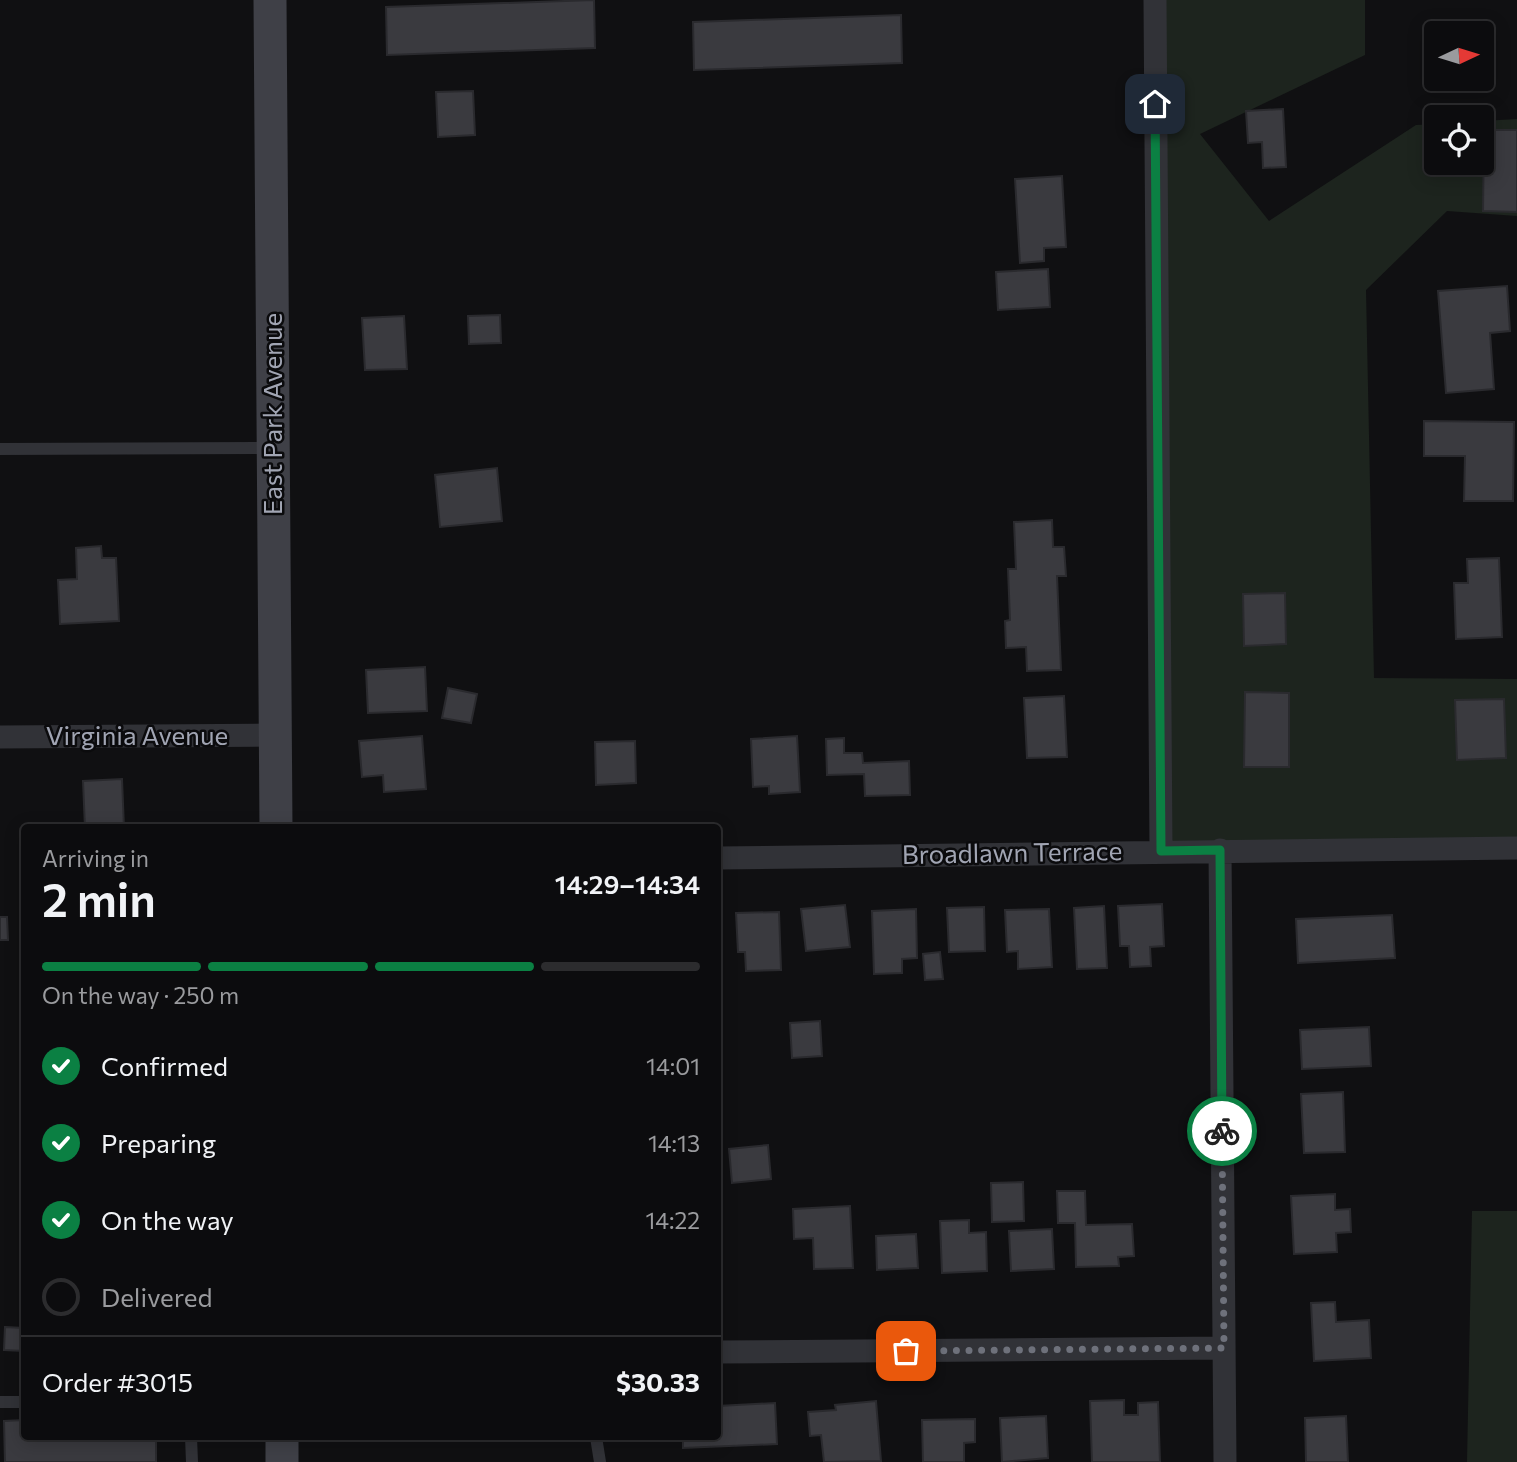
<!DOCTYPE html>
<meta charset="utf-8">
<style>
body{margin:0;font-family:Commissioner,sans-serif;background:#151517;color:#f1f3f6;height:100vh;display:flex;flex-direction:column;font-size:26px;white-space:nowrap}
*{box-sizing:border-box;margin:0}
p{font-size:23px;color:#9a9b9e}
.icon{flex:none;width:38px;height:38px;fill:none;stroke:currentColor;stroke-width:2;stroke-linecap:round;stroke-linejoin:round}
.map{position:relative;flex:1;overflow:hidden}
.drawer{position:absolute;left:21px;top:824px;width:700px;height:616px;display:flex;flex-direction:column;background:#0c0c0e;border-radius:7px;box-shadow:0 4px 18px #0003,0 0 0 2px #2c2c2e}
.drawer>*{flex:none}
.needle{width:46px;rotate:86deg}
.tools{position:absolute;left:1424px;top:21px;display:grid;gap:14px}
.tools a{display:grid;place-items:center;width:70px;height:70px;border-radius:7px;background:#0c0c0e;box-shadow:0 4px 18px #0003,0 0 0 2px #2c2c2e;font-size:35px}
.pin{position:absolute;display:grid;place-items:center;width:60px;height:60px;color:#fff;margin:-30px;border-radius:14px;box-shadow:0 4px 10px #0006}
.courier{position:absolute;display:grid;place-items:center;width:70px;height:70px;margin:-35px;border:5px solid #0b8043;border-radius:50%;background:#fff;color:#222;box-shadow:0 2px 9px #0007}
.overview em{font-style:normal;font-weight:600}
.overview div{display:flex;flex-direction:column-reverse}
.overview{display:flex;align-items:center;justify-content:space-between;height:119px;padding:0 21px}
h1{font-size:46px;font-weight:600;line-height:52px}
.bar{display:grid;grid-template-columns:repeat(4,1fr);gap:10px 7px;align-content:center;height:84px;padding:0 21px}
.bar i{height:9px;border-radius:5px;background:#2c2c2e}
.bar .selected{background:#0b8043}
.bar p{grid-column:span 4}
.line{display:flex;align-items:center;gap:18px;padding:0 21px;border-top:2px solid #2c2c2e}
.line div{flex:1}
ol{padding:0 21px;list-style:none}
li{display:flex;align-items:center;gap:21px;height:77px}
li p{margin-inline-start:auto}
li .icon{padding:7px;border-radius:50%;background:#0b8043;color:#fff;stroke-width:4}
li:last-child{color:#9a9b9e}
li i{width:38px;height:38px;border:4px solid #2c2c2e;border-radius:50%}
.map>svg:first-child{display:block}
.green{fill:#1d241e}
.building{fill:#3a3a3f;stroke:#2a2a2e;stroke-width:2}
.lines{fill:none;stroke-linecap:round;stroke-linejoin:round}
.lane{stroke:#313237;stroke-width:12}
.street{stroke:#313237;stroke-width:23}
.secondary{stroke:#3f4047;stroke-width:33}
.done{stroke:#6e717b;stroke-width:7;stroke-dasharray:0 12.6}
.route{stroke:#0b8043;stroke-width:9}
.labels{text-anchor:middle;stroke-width:5;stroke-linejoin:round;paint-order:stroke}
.street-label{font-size:26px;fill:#a1a5b3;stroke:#0b0b0d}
</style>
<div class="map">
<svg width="1517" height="1462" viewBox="0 0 1517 1462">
<rect width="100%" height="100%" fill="#101012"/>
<path class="green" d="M1156,0H1365V55L1200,134L1269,221L1416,125L1437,124V163H1482V121L1517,119V216L1447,211L1366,290L1374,678L1517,679V853L1165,861Z
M1472,1211H1517V1462H1467Z"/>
<path class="building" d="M594,0L595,48L387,55L386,7Z
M901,15L902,63L694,70L693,22Z
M473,91L475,135L438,137L436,92Z
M1283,109L1286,167L1263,168L1262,142L1248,143L1246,111Z
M1484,130H1517V212L1483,211Z
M1062,176L1066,247L1044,248V261L1020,263L1015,179Z
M1048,269L1050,307L998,310L996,272Z
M1507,286L1510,331L1490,333L1494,389L1446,393L1438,291Z
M500,315L501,343L469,344L468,316Z
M404,316L407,369L365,370L362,318Z
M1424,421L1514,422L1513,501H1464L1465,456H1424Z
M497,468L502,521L440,527L435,475Z
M1052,520L1053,547H1064L1066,576H1057L1061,670L1027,671L1026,647L1006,648L1005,621L1010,620L1008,569H1016L1014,522Z
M101,546L102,558H116L119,621L60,624L58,580L77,579L76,548Z
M1499,558L1502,637L1456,639L1454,583H1468L1467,559Z
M1285,593L1286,644L1244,646L1243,594Z
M425,667L427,711L368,713L366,670Z
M448,688L477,694L471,723L442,718Z
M1245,692L1289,693V767H1244Z
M1064,696L1067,757L1027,758L1024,698Z
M1504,699L1506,758L1457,760L1455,700Z
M422,736L426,789L384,792L383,775L362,777L359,741Z
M797,736L800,792L769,794V786L753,787L751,739Z
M844,738V753H862L863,763L909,761L910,795L865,796L864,774L827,775L826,739Z
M635,741L636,783L596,785L595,742Z
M122,779L124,828H85L83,781Z
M1162,904L1164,946L1150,947L1151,966L1130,967L1129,946H1120L1118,906Z
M845,905L850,947L806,951L801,909Z
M1104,906L1107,968L1077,969L1074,908Z
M984,907L985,951L949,952L947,908Z
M916,909L917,958L902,959V973L874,974L872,911Z
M1049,909L1052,967L1018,969V951L1007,952L1005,910Z
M779,912L781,970L746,971L745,952H738L736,913Z
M1392,915L1395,958L1298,963L1296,919Z
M0,917H7L8,940H0Z
M940,952L943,979L925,980L923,954Z
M820,1021L822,1056L792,1058L790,1023Z
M1369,1027L1371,1066L1302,1069L1300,1030Z
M1343,1092L1345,1152L1304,1153L1301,1094Z
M768,1145L771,1179L732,1183L729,1149Z
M1023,1182L1024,1221L992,1222L991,1183Z
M1057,1191H1085L1086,1225L1132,1224L1134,1256L1118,1257L1119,1266L1076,1267L1075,1223H1058Z
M1335,1194V1210L1350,1209L1351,1232L1336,1233L1337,1252L1294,1254L1291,1196Z
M850,1206L853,1268L814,1269L813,1238L794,1239L793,1209Z
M969,1220V1233L986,1232L987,1271L942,1273L940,1221Z
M1052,1229L1054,1269L1011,1271L1009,1231Z
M916,1234L918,1268L877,1270L876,1236Z
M1335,1302L1336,1322L1369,1320L1371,1358L1314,1361L1311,1303Z
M5,1327L24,1328V1351L4,1350Z
M1124,1400V1415H1138V1403L1158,1402L1160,1462H1092L1090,1401Z
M876,1401L881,1461L824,1462L821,1435L810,1436L808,1412L836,1410L835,1405Z
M775,1403L777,1444L683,1448V1437H718V1406Z
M1046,1416L1048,1458L1002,1462L1000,1418Z
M1346,1416L1348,1462H1306L1305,1418Z
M975,1419V1442L964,1443V1462H923L922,1420Z
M24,1420V1437H156V1462H5L4,1421Z"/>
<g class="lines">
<path class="lane" d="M0,449L272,448
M0,1402H24
M191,1437L192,1462
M596,1437L600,1462"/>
<path class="street" d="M1155,0L1161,851
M0,737L274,735
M1220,850L1225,1462
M718,858L1517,848
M718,1352L1224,1348"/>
<path class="secondary" d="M270,0L276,828
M282,1437V1462"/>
</g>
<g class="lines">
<path class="done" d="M906,1351L1224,1348L1222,1131"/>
<path class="route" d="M1155,104L1161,851L1220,850L1222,1131"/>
</g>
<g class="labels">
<g class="street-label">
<text transform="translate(273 414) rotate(-90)" y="9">East Park Avenue</text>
<text x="137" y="745">Virginia Avenue</text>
<text transform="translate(1012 853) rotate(-1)" y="9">Broadlawn Terrace</text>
</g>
</g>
</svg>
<div class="tools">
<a><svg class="needle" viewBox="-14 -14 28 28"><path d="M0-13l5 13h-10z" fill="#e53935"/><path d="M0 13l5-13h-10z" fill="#9a9b9e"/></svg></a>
<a><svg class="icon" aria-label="locate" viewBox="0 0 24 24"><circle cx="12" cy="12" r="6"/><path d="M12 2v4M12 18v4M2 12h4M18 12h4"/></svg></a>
</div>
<div class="pin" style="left:906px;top:1351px;background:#ea580c"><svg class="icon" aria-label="bag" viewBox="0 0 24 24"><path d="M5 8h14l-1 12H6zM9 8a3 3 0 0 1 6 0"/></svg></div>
<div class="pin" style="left:1155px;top:104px;background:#1f2937"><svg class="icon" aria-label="home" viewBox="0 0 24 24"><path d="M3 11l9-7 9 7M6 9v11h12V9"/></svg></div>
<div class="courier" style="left:1222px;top:1131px"><svg class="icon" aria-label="bike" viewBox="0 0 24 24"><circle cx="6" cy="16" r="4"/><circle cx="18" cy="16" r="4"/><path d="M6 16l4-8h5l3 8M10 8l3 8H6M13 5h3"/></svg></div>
<section class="drawer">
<div class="overview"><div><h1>2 min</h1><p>Arriving in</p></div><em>14:29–14:34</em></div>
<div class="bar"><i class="selected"></i><i class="selected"></i><i class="selected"></i><i></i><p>On the way · 250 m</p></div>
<ol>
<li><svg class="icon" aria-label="check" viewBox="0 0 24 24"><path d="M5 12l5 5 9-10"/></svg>Confirmed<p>14:01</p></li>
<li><svg class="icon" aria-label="check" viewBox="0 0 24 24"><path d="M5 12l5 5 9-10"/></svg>Preparing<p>14:13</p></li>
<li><svg class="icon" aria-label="check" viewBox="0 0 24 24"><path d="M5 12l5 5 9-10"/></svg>On the way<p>14:22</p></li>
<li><i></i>Delivered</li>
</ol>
<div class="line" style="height:91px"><div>Order #3015</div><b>$30.33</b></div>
</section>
</div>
